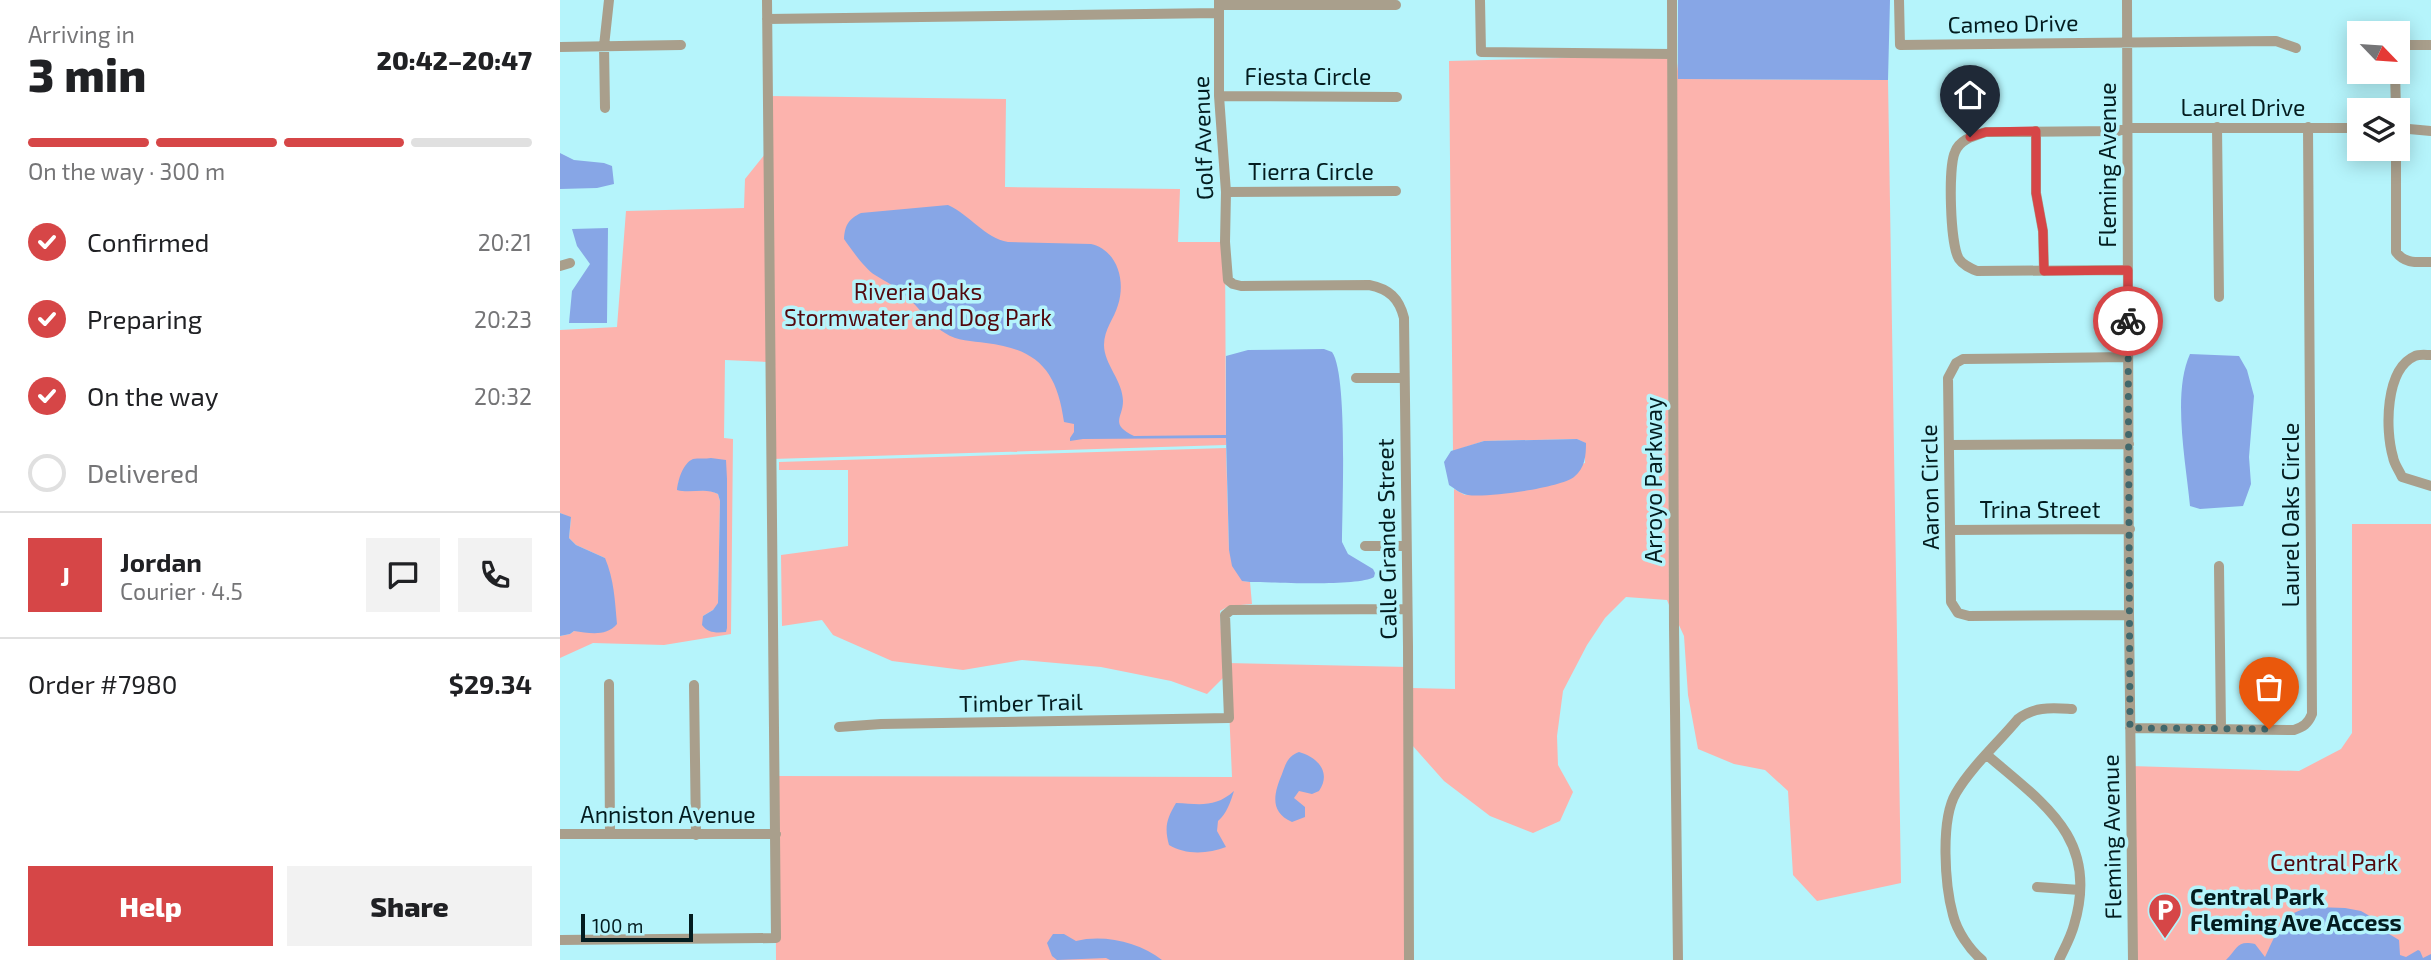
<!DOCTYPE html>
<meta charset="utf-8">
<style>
body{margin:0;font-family:"Exo 2",sans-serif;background:#f2f2f2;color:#202124;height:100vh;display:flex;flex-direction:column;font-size:26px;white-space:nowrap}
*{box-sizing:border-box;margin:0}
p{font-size:23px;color:#757577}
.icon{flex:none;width:38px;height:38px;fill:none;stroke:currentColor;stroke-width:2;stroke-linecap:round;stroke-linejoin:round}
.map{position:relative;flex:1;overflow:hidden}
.sheet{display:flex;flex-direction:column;background:#fff;width:560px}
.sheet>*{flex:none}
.needle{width:46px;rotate:115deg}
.buttons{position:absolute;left:1787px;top:21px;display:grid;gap:14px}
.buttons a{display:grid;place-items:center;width:63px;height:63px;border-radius:0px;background:#fff;box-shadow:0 4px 18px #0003;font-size:35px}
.scale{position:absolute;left:21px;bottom:18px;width:112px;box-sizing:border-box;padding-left:7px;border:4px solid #031c1f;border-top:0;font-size:19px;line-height:24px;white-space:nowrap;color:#031c1f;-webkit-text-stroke:5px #b5f4fb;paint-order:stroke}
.pin{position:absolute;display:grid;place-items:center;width:60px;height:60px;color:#fff;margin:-72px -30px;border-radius:50% 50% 50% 0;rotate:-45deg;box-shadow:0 0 7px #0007}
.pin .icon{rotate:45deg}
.courier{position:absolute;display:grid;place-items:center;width:70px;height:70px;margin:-35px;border:5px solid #d64647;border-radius:50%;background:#fff;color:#222;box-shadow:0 2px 9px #0007}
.head em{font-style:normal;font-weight:800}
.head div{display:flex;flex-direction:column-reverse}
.head{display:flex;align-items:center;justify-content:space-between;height:119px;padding:0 28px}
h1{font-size:46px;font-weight:800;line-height:52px}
.bar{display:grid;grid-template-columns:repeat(4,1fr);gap:10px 7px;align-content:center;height:84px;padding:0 28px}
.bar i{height:9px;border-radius:5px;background:#e0e0e0}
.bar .current{background:#d64647}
.bar p{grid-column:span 4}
.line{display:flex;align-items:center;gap:18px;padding:0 28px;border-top:2px solid #e0e0e0}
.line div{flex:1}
.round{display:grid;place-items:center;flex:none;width:74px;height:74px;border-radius:0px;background:#f2f2f2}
ol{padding:0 28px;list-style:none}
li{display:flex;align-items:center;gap:21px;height:77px}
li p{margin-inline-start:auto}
li .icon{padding:7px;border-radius:50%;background:#d64647;color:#fff;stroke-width:4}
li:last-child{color:#757577}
li i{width:38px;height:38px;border:4px solid #e0e0e0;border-radius:50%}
.action{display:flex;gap:14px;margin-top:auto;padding:14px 28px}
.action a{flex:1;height:80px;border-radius:0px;background:#d64647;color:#fff;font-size:28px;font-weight:800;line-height:80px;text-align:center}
.action a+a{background:#f2f2f2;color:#202124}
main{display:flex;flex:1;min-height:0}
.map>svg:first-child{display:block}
.green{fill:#fcb3ad;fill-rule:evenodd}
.water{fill:#87a6e6}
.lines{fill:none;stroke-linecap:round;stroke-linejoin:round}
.minor{stroke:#a99f8c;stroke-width:10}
.done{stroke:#41686c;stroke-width:7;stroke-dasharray:0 12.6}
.route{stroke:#d64647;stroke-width:9}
.labels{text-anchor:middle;stroke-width:7;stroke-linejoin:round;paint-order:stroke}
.street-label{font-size:23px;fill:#031c1f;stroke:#b5f4fb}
.park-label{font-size:23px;fill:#53090e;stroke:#b5f4fb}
.poi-label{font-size:23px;font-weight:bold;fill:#031c1f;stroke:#b5f4fb;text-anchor:start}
</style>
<main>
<section class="sheet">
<div class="head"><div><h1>3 min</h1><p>Arriving in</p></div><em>20:42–20:47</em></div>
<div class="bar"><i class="current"></i><i class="current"></i><i class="current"></i><i></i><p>On the way · 300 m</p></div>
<ol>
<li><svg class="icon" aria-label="check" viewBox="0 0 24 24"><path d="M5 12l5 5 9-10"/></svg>Confirmed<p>20:21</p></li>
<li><svg class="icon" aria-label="check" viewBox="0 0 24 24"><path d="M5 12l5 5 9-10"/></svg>Preparing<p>20:23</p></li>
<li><svg class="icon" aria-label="check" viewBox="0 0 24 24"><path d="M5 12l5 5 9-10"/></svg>On the way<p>20:32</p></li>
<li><i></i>Delivered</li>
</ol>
<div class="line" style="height:126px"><b class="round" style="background:#d64647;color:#fff">J</b><div><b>Jordan</b><p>Courier · 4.5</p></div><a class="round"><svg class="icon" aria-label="chat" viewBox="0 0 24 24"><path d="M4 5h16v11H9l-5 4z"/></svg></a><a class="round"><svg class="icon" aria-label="phone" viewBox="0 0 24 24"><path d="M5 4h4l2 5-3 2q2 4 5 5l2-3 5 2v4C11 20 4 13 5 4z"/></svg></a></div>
<div class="line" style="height:91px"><div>Order #7980</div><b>$29.34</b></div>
<div class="action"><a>Help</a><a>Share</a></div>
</section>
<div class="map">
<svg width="1871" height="960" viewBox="0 0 1871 960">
<rect width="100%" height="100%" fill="#b5f4fb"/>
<path class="green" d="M1116,55L1119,79L1328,80L1341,883L1257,901L1233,875L1228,791L1205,770L1174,764L1138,749L1128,695L1124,636L1118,623Z
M1039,57L1108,58L1109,605L1107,600L1066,597L1045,618L1027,645L1003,691L997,736L998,765L1013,792L1000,821L973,833L930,816L884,781L852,745V688L895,689L894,489L905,495L1025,463V443L1017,439L924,441L893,451L889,61Z
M209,96L446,99L445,187L620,189L618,242H665L666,445L212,459Z
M205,154L207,362L165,360L164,438L173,439L171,634L104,645L33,643L0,658V636L10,634L14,631L45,632V558L16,545L9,538L11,518L0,513V330L57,327L66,211L184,208L185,179ZM127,465L167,492L166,632L143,616L153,610L158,604L160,501L158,494C141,485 138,497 118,483Z
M666,448L669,550L683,581L690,582L692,604L669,606L660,611L663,678L647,694L611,681L541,667L462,660L403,670L332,661L273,635L262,620L222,626L221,555L288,546V470H219V462Z
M1792,524H1871V960H1573L1570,766L1739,771L1781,749L1792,733Z
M667,663L848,667L849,960H216L215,776L672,777Z"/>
<path class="water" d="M1118,0H1330L1328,80L1118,79Z
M0,153L14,160L44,163L52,166L54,184L37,188L0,189Z
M388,205C410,215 425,238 448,242L531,244C557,250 566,280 558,305C554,319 544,329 544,345C544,364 563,381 563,401C563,418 549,424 574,436L666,435V356L688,350L764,349L772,352C788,374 782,508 782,542L788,554L813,569L815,573L814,577C797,587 714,582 690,582L682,581L672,566L669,550L666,438L523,439L510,441V438L514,432V424L504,422C497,370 477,349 426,343C412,341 397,341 385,333C370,325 359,307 346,296C337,287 326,282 315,275C305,269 291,249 284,239C285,224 289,219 301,213Z
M48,228L47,323H9L12,291L30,264L17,246L12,229Z
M1630,354L1679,356L1687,370L1694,396L1689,457L1691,484L1683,506L1640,509L1630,506C1626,463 1612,393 1630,354Z
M1017,439L1026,443C1026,456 1025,468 1014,477C1000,488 926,498 908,495C901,494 895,489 889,485L884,462L891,451L924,441Z
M151,458L166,460L167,479V628L166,632C156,633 148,633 142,625L143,616L153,610L158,603L160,501L158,494C145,487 131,494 117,490C118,480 123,463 133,459C138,458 146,459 151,458Z
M0,513L11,517L9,538L16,545L45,558C54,579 55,601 57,624C46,637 29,633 14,631L10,634L0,636Z
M739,752C757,757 772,772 759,791L752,794L739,791L734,798L745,807V817L732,822C709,812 714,793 722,774C726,763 728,756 739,752Z
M674,791C670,803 667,813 658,821L657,831L666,847C648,854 625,855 609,845C604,827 607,818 616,803C640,804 655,808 674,791Z
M1755,907L1785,908L1801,911L1820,922L1814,928L1818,932L1821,929L1839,940L1840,955L1846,957L1858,950L1860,951L1863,958L1871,954V960H1666C1678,948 1677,940 1695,944L1705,957C1717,932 1722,910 1755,907Z
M493,934H504L516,941C543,934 580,942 602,960H550L546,958L497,960L492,956L487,943Z"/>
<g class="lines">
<path class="minor" d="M659,0V96L666,192L665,242L668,280L673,284L681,286L809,285C829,289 839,298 844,318L848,646L849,960
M920,0L921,52L1112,54
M1112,0L1114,626L1118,960
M1339,0L1340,45L1716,41L1736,48
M1567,0L1569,615L1573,960
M659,5H836
M207,19L659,13
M0,47L121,45
M1838,49L1845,45H1871
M1835,72L1836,110
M659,96L837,97
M45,108L44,46L49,0
M1657,127L1659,297
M1838,128L1871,131
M1476,131V193L1483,231L1484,271
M1836,149V252C1845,264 1857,262 1871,262
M666,192L836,191
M0,266L10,263
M1568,270L1417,271C1410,268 1403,265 1399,259C1390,245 1388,167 1395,152C1400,139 1414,136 1426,132L1558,131L1567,128H1799
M1871,355C1866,355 1859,354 1855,356C1825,369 1825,430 1833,457C1834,464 1839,470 1842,477L1871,486
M1568,357L1403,359L1396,363L1388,378L1391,602L1398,613L1409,616L1569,615
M796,378H844
M1389,445L1569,444
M1390,530L1570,529
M805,546H845
M1659,566L1661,729
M49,684L50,834
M134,685L136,835
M279,727L321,724L669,718L665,615L671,610L846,609
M1570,728L1734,730C1743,727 1748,724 1752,714L1748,127
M1427,755C1484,804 1540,839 1514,925C1511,937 1504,949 1499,960
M0,834H216
M1477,887L1520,890
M0,940L216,938L207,0
M1422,960C1409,949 1397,931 1393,915C1385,886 1380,820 1396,793C1412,766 1438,743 1458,719C1475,706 1492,708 1512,709"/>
</g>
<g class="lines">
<path class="done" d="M1568,321L1570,728L1709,729"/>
<path class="route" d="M1410,137L1426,132L1476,131V193L1483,231L1484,271L1568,270V321"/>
</g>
<defs>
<g id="parking-pin" transform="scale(1.75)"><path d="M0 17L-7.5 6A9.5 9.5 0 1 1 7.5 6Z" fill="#d64647" stroke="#b5f4fb"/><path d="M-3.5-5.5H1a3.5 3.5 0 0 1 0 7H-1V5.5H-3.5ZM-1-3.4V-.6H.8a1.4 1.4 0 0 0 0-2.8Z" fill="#fff"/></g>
</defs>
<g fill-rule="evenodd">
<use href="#parking-pin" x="1605" y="910"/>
</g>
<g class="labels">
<g class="street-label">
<text transform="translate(1453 24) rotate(-1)" y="8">Cameo Drive</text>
<text x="748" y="85">Fiesta Circle</text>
<text x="1683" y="116">Laurel Drive</text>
<text transform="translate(643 138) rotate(-92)" y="8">Golf Avenue</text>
<text transform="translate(1548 165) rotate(-90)" y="8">Fleming Avenue</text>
<text x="751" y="180">Tierra Circle</text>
<text transform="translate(1094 480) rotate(-90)" y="8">Arroyo Parkway</text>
<text transform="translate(1370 487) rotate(-91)" y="8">Aaron Circle</text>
<text x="1480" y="518">Trina Street</text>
<text transform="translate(1731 515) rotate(-90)" y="8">Laurel Oaks Circle</text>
<text transform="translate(827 539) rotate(-91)" y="8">Calle Grande Street</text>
<text transform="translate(461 703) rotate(-1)" y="8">Timber Trail</text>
<text x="108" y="823">Anniston Avenue</text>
<text transform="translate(1552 837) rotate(-91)" y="8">Fleming Avenue</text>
</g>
<g class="park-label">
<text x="358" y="300">Riveria Oaks<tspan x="358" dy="26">Stormwater and Dog Park</tspan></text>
<text x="1774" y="871">Central Park</text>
</g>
<g class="poi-label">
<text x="1630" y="905">Central Park<tspan x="1630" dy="26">Fleming Ave Access</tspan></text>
</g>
</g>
</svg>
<div class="buttons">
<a><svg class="needle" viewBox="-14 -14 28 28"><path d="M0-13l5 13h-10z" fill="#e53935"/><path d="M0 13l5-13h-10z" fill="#757577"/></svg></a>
<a><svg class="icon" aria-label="layers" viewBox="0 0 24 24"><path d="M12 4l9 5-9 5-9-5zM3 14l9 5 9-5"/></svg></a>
</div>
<div class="scale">100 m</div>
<div class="pin" style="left:1709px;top:729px;background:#ea580c"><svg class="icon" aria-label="bag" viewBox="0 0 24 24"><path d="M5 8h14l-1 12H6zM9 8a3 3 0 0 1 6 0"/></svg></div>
<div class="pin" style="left:1410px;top:137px;background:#1f2937"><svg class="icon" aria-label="home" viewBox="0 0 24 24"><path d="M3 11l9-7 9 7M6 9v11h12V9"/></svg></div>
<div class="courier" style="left:1568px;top:321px"><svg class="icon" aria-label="bike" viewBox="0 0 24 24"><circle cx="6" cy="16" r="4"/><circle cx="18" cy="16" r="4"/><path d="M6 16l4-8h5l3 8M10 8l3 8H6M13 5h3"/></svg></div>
</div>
</main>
